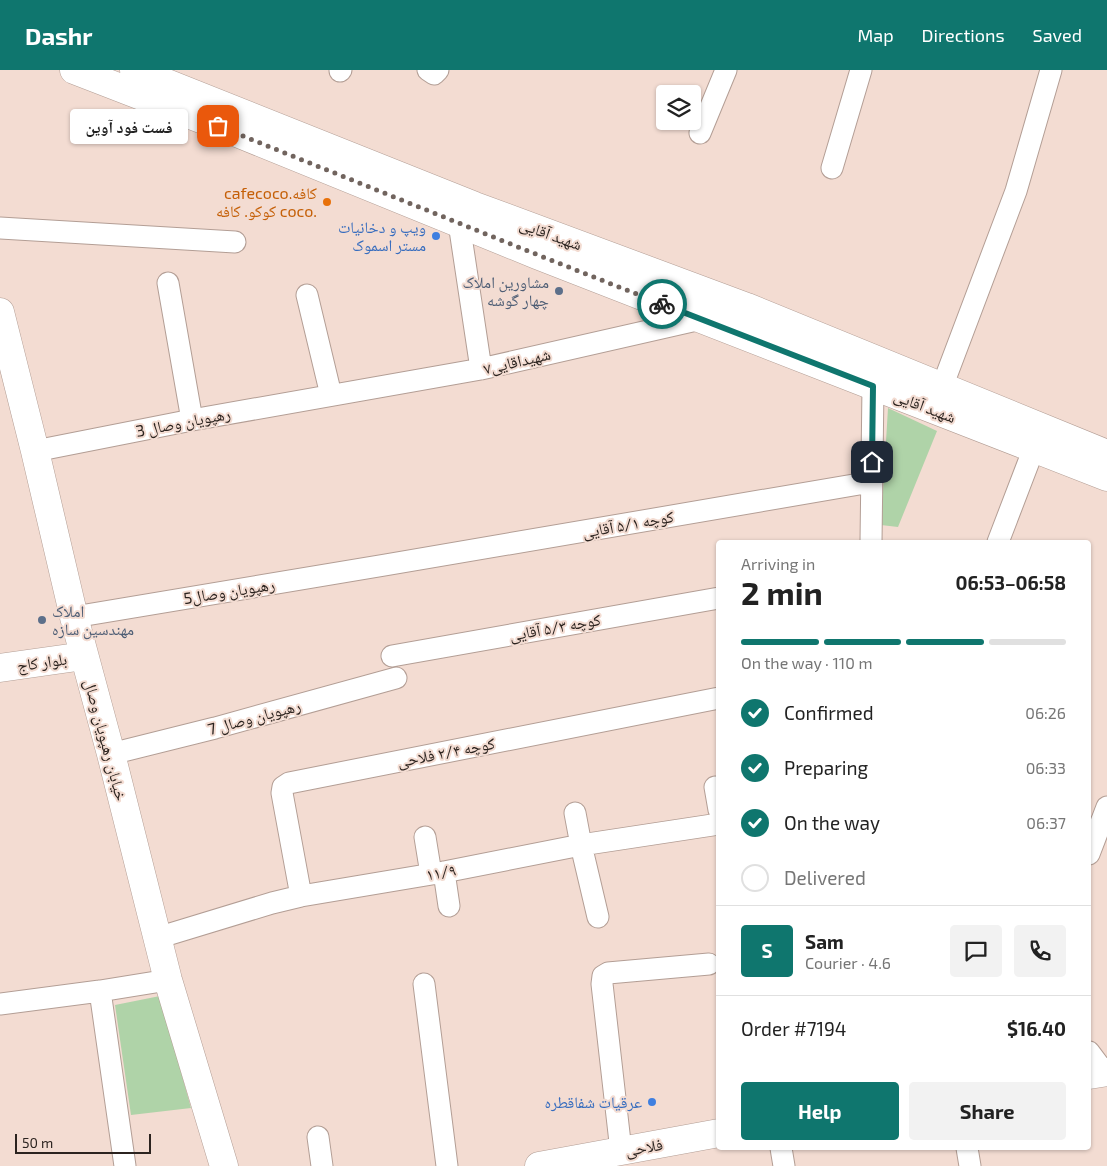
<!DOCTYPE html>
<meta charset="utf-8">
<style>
body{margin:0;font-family:"Exo 2","Noto Naskh Arabic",sans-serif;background:#f2f2f2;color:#222;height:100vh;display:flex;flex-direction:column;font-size:19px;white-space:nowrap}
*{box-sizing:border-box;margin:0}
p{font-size:16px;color:#767676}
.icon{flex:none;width:28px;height:28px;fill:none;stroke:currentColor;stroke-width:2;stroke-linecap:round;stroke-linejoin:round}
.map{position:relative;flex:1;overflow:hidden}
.sheet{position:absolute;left:716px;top:470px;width:375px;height:610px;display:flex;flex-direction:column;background:#fff;border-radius:5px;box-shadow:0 1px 4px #0004}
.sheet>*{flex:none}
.buttons{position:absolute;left:656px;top:15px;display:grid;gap:10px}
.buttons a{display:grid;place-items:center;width:45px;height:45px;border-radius:5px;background:#fff;box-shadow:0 1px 4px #0004;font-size:25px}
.scale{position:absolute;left:15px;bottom:12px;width:136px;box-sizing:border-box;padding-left:5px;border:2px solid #2b231f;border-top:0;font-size:14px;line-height:18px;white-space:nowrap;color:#2b231f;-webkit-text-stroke:4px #f3dcd2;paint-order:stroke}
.pin{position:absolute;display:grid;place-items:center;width:42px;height:42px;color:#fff;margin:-21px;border-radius:10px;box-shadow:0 2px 8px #0006}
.courier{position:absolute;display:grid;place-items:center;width:50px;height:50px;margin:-25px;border:4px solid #0f766e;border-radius:50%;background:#fff;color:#222;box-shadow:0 1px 6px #0007}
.bubble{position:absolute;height:35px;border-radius:5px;background:#fff;box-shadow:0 1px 4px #0004;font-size:16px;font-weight:700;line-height:35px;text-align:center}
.headline em{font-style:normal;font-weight:700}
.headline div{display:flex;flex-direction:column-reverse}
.headline{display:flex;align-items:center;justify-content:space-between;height:85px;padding:0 25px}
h1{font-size:32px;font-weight:700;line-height:38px}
.bar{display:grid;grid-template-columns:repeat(4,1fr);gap:8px 5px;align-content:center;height:60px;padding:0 25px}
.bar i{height:6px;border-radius:4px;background:#e0e0e0}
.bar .active{background:#0f766e}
.bar p{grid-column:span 4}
.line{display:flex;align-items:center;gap:12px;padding:0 25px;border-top:1px solid #e0e0e0}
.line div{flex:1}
.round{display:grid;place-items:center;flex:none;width:52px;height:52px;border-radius:5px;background:#f2f2f2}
ol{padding:0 25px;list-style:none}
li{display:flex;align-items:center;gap:15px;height:55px}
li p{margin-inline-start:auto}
li .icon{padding:5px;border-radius:50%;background:#0f766e;color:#fff;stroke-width:4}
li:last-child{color:#767676}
li i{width:28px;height:28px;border:2px solid #e0e0e0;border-radius:50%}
.action{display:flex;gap:10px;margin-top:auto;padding:10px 25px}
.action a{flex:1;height:58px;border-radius:5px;background:#0f766e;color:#fff;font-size:20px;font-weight:700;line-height:58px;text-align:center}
.action a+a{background:#f2f2f2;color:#222}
header{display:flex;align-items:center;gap:30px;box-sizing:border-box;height:70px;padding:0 25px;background:#0f766e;color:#fff}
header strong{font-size:24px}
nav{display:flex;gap:28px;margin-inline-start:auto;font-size:18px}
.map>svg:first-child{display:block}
.green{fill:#afd3a8}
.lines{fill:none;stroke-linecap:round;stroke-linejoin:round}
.minor-casing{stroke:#b39e95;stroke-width:23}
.tertiary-casing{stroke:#b39e95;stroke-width:29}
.secondary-casing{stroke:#b39e95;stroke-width:29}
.minor{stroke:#fff;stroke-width:21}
.tertiary{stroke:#fff;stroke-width:28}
.secondary{stroke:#fff;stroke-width:28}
.done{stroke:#71645e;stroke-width:5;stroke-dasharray:0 9}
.route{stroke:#0f766e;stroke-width:6}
.food-dot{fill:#e8710a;stroke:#f3dcd2;stroke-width:2}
.shop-dot{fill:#3f7fe0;stroke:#f3dcd2;stroke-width:2}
.service-dot{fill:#5c6f8a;stroke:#f3dcd2;stroke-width:2}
.labels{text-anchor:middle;stroke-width:4;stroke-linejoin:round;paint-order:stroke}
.food-label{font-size:16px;fill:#c56008;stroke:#f3dcd2;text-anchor:end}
.shop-label{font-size:16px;fill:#366cbe;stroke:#f3dcd2;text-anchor:end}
.street-label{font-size:16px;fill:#2b231f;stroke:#f3dcd2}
.service-label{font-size:16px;fill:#4e5e75;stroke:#f3dcd2;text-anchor:end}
</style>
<header>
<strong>Dashr</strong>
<nav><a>Map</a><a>Directions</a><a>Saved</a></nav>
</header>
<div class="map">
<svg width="1107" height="1096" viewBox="0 0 1107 1096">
<rect width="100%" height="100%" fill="#f3dcd2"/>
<path class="green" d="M888,338L937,361L898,457L881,455Z
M160,926L191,1038L131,1045L115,935Z"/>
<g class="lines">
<g class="minor-casing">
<path id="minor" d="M428,0L434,4L438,0
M340,1L341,0
M700,63L726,0
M832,98L861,0
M459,153L481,299
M0,158L235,172
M168,213L192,350
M307,225L331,325
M942,317L1016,121L1051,0
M35,381L192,350L481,299L701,249
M871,472L873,316
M998,472L1034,378
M74,547L385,495L871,412
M392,586L719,528
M111,684L215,658L396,608
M715,717L719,740
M575,743L581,775L598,847
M425,767L431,804
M1089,784L1107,737
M444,802L449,836
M301,826L282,723L283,717L289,713L719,628
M157,868L272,833L301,826L444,802L581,775L719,754
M424,914L447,1096
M100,921L125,1096
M0,934L100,921L168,910
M1089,982L1104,1002
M318,1067L322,1096
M781,1078L784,1096
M967,1078L970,1096
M621,1081L602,914L603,906L608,903L709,894"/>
</g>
<g class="tertiary-casing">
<path id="tertiary" d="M0,242L35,381L74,547L111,684L168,910L224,1096
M0,598L84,586
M1089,1005L1107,1002
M539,1096L719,1063"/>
</g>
<g class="secondary-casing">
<path id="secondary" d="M74,0L237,63L537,185L1107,407
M134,0L475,136L747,237L1107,384"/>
</g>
<use href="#minor" class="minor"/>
<use href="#tertiary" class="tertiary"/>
<use href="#secondary" class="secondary"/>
</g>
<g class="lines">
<path class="done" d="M218,56L538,185L662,234"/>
<path class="route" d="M662,234L873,316L872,392"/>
</g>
<circle class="food-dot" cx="327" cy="132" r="5"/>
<g class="shop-dot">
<circle cx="436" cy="166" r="5"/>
<circle cx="652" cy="1032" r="5"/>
</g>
<g class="service-dot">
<circle cx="559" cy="221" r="5"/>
<circle cx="42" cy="550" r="5"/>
</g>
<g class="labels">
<g class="food-label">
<text x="317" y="129">cafecoco.کافه<tspan x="317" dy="18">کوکو. کافه coco.</tspan></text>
</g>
<g class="shop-label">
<text x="426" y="163">ویپ و دخانیات<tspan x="426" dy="18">مستر اسموک</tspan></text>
<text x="642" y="1038">عرقیات شفاقطره</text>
</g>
<g class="street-label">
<text transform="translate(551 164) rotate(20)" y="6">شهید آقایی</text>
<text transform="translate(517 291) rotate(-13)" y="6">شهیداقایی۷</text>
<text transform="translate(925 336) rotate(21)" y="6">شهید آقایی</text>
<text transform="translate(183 352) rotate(-11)" y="6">3 رهپویان وصال</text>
<text transform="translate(628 454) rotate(-10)" y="6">کوچه ۵/۱ آقایی</text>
<text transform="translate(229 521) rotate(-9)" y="6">رهپویان وصال5</text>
<text transform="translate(555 557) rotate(-10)" y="6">کوچه ۵/۳ آقایی</text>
<text transform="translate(42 592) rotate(-8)" y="6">بلوار کاج</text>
<text transform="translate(254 647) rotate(-15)" y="6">7 رهپویان وصال</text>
<text transform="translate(106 670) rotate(75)" y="6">خیابان رهپویان وصال</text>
<text transform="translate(446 682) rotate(-11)" y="6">کوچه ۲/۴ فلاحی</text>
<text transform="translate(441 802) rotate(-10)" y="6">۱۱/۹</text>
<text transform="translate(644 1077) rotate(-10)" y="6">فلاحی</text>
</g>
<g class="service-label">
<text x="549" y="218">مشاورین املاک<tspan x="549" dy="18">چهار گوشه</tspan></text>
<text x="52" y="547" text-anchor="start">املاک<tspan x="52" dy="18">مهندسین سازه</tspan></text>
</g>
</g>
</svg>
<div class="buttons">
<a><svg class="icon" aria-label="layers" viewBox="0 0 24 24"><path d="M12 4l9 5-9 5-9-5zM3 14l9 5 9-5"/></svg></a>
</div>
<div class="scale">50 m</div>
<div class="pin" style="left:218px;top:56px;background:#ea580c"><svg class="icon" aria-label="bag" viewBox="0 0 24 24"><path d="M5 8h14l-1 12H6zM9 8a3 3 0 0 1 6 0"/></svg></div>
<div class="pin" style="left:872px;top:392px;background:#1f2937"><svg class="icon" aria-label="home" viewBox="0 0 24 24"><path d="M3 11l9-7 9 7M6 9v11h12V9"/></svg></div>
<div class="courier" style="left:662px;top:234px"><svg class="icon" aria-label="bike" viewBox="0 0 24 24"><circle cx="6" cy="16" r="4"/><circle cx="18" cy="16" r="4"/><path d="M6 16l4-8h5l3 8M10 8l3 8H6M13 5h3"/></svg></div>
<div class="bubble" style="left:70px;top:39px;width:118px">فست فود آوین</div>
<section class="sheet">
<div class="headline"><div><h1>2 min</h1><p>Arriving in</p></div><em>06:53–06:58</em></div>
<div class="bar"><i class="active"></i><i class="active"></i><i class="active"></i><i></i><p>On the way · 110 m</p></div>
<ol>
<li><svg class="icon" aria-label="check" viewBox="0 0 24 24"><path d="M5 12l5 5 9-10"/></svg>Confirmed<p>06:26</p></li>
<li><svg class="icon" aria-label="check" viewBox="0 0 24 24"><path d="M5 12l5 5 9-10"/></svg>Preparing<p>06:33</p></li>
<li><svg class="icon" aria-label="check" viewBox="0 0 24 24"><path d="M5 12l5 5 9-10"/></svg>On the way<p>06:37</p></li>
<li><i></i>Delivered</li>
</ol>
<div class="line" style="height:90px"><b class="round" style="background:#0f766e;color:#fff">S</b><div><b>Sam</b><p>Courier · 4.6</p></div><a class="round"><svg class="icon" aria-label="chat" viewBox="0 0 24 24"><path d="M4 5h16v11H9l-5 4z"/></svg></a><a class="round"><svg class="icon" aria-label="phone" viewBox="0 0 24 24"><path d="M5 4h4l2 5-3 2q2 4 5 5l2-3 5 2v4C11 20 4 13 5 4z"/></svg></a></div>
<div class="line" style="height:65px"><div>Order #7194</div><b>$16.40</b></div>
<div class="action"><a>Help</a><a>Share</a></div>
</section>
</div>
